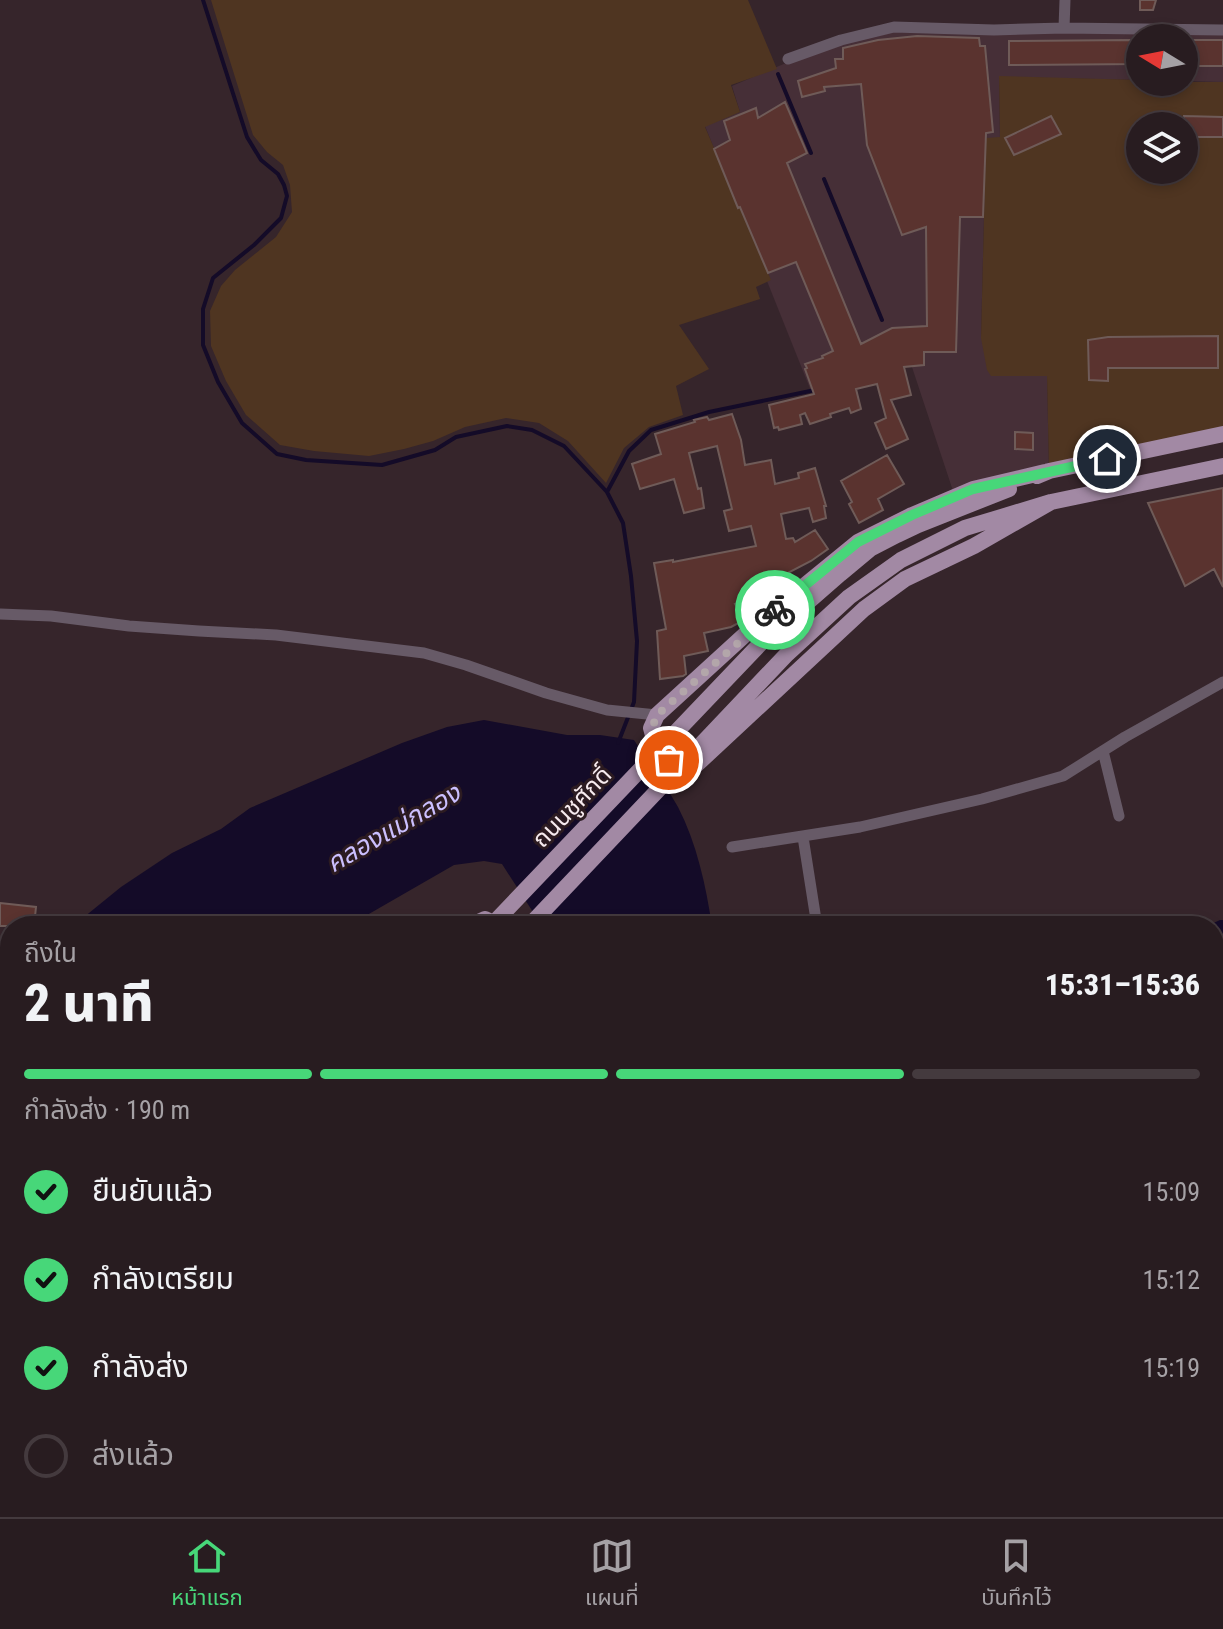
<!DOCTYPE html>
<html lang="th">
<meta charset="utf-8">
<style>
body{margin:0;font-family:"Roboto Condensed","Noto Sans Thai",sans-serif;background:#34292d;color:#f1f3f6;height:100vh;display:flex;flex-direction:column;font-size:30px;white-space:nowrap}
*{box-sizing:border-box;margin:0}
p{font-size:26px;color:#a5a1a5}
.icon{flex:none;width:44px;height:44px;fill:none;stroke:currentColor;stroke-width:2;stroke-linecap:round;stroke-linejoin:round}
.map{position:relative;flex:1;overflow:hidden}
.details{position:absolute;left:0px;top:916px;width:1224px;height:602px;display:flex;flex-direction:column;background:#281c20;border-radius:32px 32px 0 0;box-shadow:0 4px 12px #0003,0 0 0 2px #443a3e}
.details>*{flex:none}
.needle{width:52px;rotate:280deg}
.tools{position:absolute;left:1126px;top:24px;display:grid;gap:16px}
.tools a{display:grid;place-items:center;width:72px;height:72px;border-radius:50%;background:#281c20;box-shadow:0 4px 12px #0003,0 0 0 2px #443a3e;font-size:40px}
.pin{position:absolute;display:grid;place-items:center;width:68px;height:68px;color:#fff;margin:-34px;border:4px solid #fff;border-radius:50%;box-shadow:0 2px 8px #0007}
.courier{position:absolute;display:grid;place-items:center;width:80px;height:80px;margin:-40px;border:6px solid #47d779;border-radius:50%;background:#fff;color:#222;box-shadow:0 2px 10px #0007}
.overview em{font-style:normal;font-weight:800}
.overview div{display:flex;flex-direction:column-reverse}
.overview{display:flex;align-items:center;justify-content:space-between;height:136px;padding:0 24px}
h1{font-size:52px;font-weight:800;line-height:60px}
.bar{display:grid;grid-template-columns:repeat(4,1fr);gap:12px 8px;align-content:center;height:96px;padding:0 24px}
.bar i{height:10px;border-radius:6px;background:#443a3e}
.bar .active{background:#47d779}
.bar p{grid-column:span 4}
ol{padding:0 24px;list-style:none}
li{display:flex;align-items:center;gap:24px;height:88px}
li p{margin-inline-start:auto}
li .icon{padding:8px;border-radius:50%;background:#47d779;color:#111;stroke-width:4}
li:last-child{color:#a5a1a5}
li i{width:44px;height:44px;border:4px solid #443a3e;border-radius:50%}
.dock{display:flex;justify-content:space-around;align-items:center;height:112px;border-top:2px solid #443a3e;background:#281c20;font-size:22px;color:#a5a1a5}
.dock a{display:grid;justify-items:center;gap:4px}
.dock .active{color:#47d779}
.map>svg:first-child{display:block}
.built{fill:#462f37}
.green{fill:#4f3521;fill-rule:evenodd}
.water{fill:#140b28}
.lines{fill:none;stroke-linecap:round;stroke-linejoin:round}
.stream{stroke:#140b28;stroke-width:4}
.building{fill:#5a332f;stroke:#6f5b58;stroke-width:2}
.minor{stroke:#675a67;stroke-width:11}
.primary{stroke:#a289a4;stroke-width:16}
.done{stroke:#b3a6aa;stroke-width:8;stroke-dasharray:0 14.4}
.route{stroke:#47d779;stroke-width:10}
.labels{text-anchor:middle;stroke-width:6;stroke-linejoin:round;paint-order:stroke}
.street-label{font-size:24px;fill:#f7ebef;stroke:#2c1b21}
.water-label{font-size:26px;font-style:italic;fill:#cbbffe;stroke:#2c1b21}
</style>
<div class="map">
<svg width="1223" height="1517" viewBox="0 0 1223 1517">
<rect width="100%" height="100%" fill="#36252b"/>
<path class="built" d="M894,27H1223V82L1184,81V38H1140V80L999,77L1000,138H986L981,338L1047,376L1049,471L955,497L909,358L811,391L705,126L740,112L732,86L828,45Z
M10,1495V1508H69L72,1517H0V1505Z"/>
<path class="green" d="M211,0H748L777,69L731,85L740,112L705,127L771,280L756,287L760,299L679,325L709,369L676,386L683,415L649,427L624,448L606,483L568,441L539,423L506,418L465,427L433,441L404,449L369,456L314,451L280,445L246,415L226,381L211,346L210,311L221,286L235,270L276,237L292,212L290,185L283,165L267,152L253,135Z
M999,76L1140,80V82H1223V434L1049,471L1047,376H991L987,370L981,338L986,138L1000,137ZM1140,126H1184V170H1140Z"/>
<path class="water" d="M484,720L567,735H600L634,740C648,762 665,784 678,807C697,844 706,886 712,926H542L502,864L484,861L454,865L348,926H73L121,887L172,853L221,829L250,808L402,743L447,727Z
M1220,920H1223V1064L1214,1062V926H1207Z
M10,980V1088L0,1091V986Z
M1223,1105V1517H769L779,1508H1214V1122Z"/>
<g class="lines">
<path class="stream" d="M203,0L247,137L261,160L278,174L284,185L287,196L281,218L254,245L213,278L203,309V345L218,382L242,423L277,454L306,460L382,465L435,450L456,437L507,426L532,430L564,446L607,492L623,523L631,576L637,641L634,702L618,743
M778,74L811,153
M824,179L882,320
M607,492L629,451L651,430L709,412L815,390"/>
</g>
<path class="building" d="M1140,0H1156L1153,10H1140Z
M917,36L979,38L980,46H985L993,132L986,133L983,217H960L956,352H924V365L904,367L911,395L891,400L908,439L886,449L875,423L886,418L877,384L856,389L861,409L851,413L849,408L830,414L831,417L810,424L805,413L800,415L802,424L779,430L778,427L774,428L769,405L814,394L805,369L807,368L805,364L823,358L822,356L833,351L796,262L768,273L740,207L738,208L714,149L730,140L724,121L756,108L758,118L785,102L807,153L787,163L861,344L892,328L927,326L926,227L902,235L867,145L861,84L824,87L825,91L802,97L798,81L836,68L835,59H843V48L878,40Z
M1133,40L1140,41V64L1009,65V41Z
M1184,40H1223V66H1184Z
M1051,116L1061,134L1014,155L1005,138Z
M1184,116L1223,117V137H1184Z
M1218,336V368H1108V381L1089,380L1088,340L1108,337Z
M732,414L741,440L745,465L771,460L775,484L799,478L798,473L815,468L826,506H824L826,518L813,522L809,508L781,514L786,539L793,538L795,542L815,530L828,549L811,561L778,578L780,588L771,596L735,604L744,620L731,627L704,633L708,651L684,656L686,674L683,676L660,679L657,631L666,629L654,563L673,560V562L756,546L751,526L729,531L724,511L732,509L717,446L689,453L698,489L701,488L704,508L684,513L674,479L640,489L632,464L661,454L655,434L695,422L694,420L707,417L709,420Z
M1015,432L1033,433V450L1015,449Z
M887,455L904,484L878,499L883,510L859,523L849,504L852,502L841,481Z
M1223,488V587L1214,569L1185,586L1148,503Z
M0,903L36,907L34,926H0Z
M10,1168V1229L0,1232V1171Z
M10,1256V1386L0,1388V1259Z"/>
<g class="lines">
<path class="minor" d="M1064,28L1065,0
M788,59L841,40L894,27L994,30L1064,28L1223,30
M0,614L51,616L129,626L199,631L276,635L424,653L466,665L546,693L607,710L657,715
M1103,751L1119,816
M803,837L817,926
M732,847L860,827L982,799L1063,776L1125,737L1223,682
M284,1508L289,1517
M191,1517L194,1508"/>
<path class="primary" d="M1045,472L973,489L912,515L858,542L749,631L657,715L651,728L655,743L669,760L694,767L864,609L905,579L974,546L1051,502
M1037,476L1049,471L1223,434
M470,926L485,919L500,926
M491,926L761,643L840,574L870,549L897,535L918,525L1009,489
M529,926L787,654L849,597L901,560L965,528L1051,502L1223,466
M0,1442L10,1431
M0,1486L10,1475"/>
</g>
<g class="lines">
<path class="done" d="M669,760C654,742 647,738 657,715L775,610"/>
<path class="route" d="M775,610L858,542L912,515L973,489L1107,459"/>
</g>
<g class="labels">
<g class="street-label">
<text transform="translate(572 807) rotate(-46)" y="8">ถนนชูศักดิ์</text>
</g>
<g class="water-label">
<text transform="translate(393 828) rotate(-30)" y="9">คลองแม่กลอง</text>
</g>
</g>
</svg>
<div class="tools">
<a><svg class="needle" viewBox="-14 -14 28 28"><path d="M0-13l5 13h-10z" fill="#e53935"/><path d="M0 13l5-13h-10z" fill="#a5a1a5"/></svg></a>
<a><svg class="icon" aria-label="layers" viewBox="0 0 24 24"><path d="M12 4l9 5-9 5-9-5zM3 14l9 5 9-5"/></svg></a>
</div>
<div class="pin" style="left:669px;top:760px;background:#ea580c"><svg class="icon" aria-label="bag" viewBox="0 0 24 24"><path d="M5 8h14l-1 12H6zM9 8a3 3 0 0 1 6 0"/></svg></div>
<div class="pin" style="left:1107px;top:459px;background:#1f2937"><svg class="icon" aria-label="home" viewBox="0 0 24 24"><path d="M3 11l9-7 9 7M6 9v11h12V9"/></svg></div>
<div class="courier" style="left:775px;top:610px"><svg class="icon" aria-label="bike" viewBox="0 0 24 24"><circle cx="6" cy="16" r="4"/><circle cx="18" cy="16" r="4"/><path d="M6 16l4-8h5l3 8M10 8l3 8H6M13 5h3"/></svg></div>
<section class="details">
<div class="overview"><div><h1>2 นาที</h1><p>ถึงใน</p></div><em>15:31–15:36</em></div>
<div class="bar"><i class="active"></i><i class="active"></i><i class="active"></i><i></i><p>กำลังส่ง · 190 m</p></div>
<ol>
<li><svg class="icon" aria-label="check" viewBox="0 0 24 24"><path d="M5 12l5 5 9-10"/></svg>ยืนยันแล้ว<p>15:09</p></li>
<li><svg class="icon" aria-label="check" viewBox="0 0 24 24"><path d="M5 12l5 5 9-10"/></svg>กำลังเตรียม<p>15:12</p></li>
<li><svg class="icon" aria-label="check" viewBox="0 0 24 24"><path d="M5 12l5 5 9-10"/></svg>กำลังส่ง<p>15:19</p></li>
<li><i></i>ส่งแล้ว</li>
</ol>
</section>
</div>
<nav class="dock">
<a class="active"><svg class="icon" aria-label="home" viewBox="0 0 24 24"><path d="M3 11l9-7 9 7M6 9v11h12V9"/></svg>หน้าแรก</a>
<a><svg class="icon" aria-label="map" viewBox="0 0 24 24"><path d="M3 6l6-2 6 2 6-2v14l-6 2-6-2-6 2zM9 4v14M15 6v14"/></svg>แผนที่</a>
<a><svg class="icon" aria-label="saved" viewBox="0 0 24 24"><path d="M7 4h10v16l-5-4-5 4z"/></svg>บันทึกไว้</a>
</nav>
